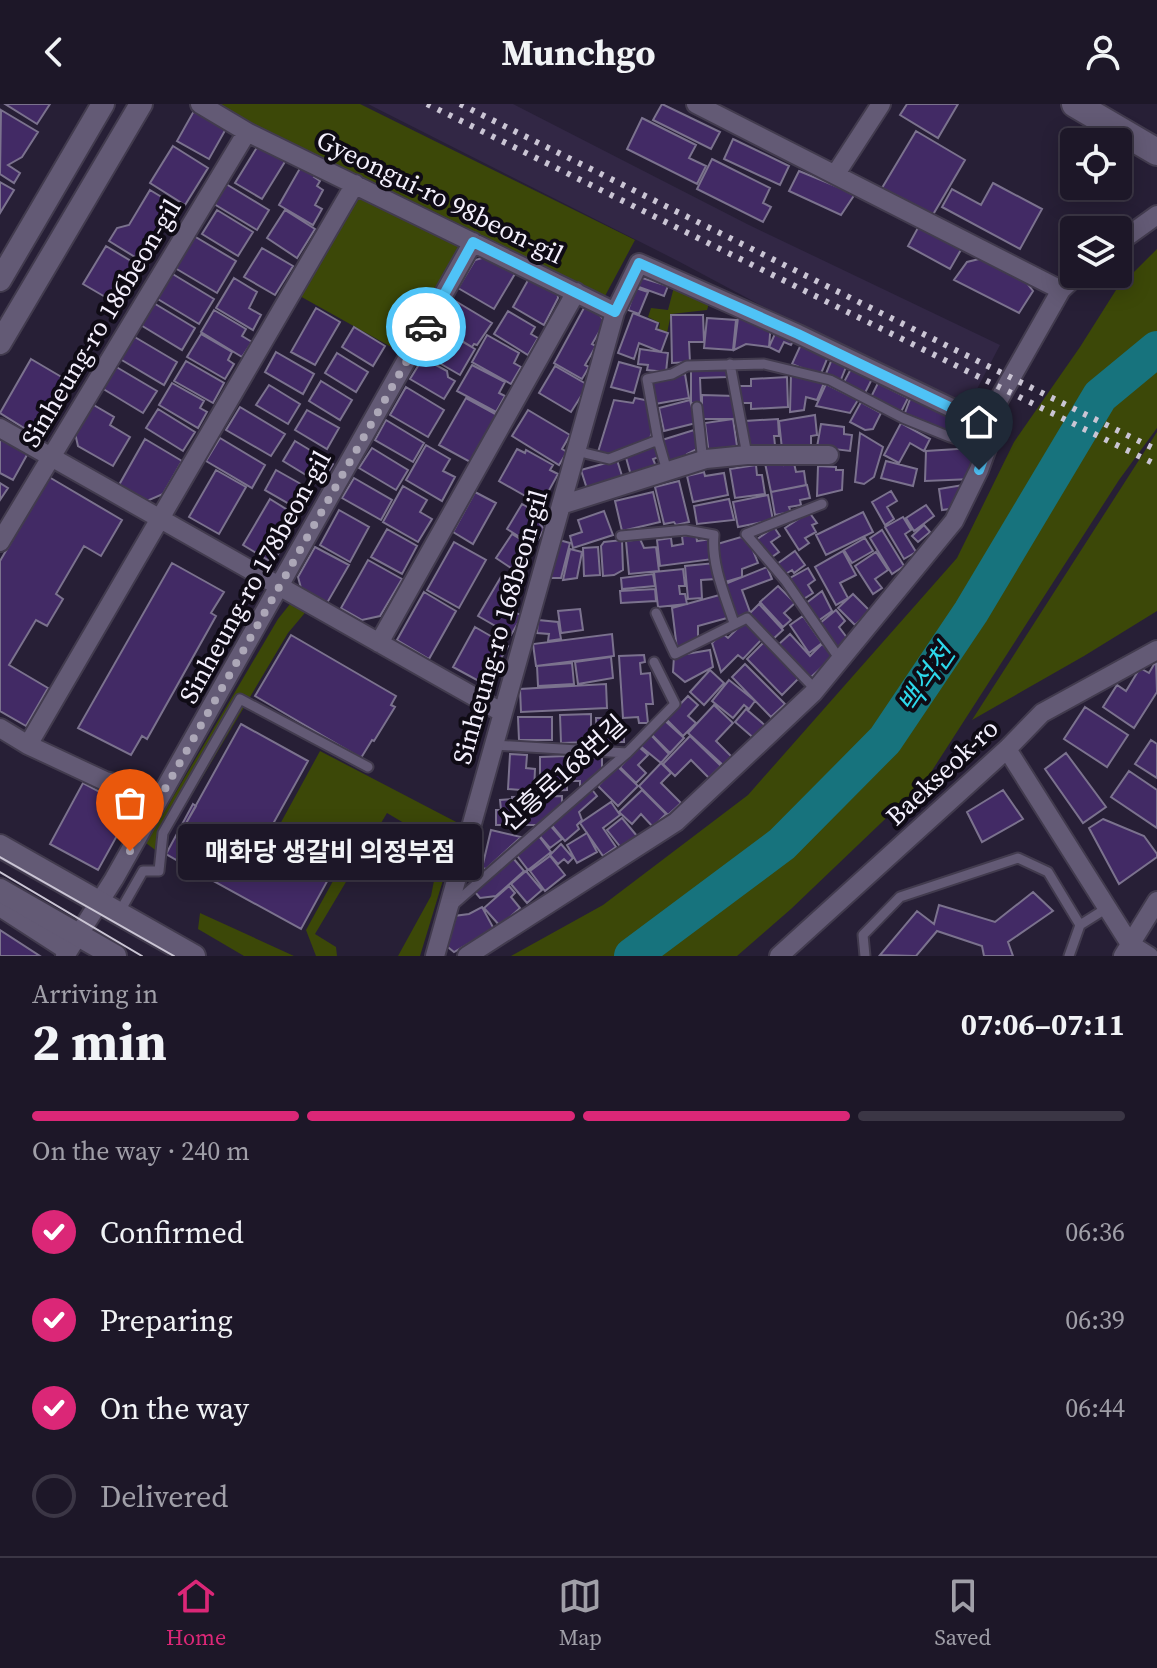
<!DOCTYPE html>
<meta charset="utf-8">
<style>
body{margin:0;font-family:"Source Serif 4","Noto Sans KR",serif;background:#252030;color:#f1f3f6;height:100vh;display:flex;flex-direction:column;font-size:30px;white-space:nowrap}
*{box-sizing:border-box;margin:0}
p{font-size:26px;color:#a09fa8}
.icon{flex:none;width:44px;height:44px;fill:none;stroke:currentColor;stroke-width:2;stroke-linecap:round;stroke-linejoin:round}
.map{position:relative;height:852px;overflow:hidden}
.details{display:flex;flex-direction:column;background:#1d1728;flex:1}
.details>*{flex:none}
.fabs{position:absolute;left:1060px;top:24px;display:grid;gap:16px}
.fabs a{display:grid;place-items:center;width:72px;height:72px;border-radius:8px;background:#1d1728;box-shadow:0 4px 20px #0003,0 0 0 2px #3b3645;font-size:40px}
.pin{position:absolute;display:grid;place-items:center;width:68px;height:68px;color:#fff;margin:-82px -34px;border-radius:50% 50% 50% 0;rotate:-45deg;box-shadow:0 0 8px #0007}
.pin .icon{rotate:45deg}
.courier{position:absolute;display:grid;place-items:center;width:80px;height:80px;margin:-40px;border:6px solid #4fc3f7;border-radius:50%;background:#fff;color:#222;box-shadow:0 2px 10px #0007}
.bubble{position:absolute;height:56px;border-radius:8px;background:#1d1728;box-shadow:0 4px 20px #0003,0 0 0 2px #3b3645;font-size:26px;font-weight:700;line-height:56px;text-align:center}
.headline em{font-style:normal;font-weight:700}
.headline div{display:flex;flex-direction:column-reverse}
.headline{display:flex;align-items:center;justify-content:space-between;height:136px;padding:0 32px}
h1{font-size:52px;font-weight:700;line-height:60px}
.bar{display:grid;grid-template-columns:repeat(4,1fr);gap:12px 8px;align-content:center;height:96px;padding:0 32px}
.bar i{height:10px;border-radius:6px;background:#3b3645}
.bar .selected{background:#db2777}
.bar p{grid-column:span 4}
ol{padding:0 32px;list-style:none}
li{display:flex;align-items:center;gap:24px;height:88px}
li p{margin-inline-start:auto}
li .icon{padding:8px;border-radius:50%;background:#db2777;color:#fff;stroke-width:4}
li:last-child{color:#a09fa8}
li i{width:44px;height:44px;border:4px solid #3b3645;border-radius:50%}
header{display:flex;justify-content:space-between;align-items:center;height:104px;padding:0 32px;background:#1d1728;font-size:36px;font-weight:700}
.dock{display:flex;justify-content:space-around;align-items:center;height:112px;border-top:2px solid #3b3645;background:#1d1728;font-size:22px;color:#a09fa8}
.dock a{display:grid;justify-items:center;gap:4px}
.dock .selected{color:#db2777}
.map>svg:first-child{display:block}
.built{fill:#322745}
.green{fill:#3c4808}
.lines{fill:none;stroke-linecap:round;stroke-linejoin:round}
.river{stroke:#17737d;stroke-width:36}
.building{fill:#422a65;stroke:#7b728e;stroke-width:2}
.service-casing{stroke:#423b4e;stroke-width:13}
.minor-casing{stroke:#423b4e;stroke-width:22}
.tertiary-casing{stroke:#423b4e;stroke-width:26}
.secondary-casing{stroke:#423b4e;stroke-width:30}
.service{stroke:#635a75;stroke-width:9}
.minor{stroke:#635a75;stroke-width:18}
.tertiary{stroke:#635a75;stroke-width:22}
.secondary{stroke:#635a75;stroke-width:26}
.tram{stroke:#cac5d4;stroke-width:2}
.rail{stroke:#cac5d4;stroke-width:6;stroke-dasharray:4 8;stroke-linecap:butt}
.done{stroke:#aca7b7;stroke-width:8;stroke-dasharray:0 14.4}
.route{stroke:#4fc3f7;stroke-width:10}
.labels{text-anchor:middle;stroke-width:8;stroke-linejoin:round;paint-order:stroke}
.street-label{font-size:26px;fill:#f4f0fd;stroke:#0f0b15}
.water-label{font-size:28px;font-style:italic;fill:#2dd8eb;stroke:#0f0b15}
</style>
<header><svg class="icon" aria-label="back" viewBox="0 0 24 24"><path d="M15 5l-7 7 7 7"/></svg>Munchgo<svg class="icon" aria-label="person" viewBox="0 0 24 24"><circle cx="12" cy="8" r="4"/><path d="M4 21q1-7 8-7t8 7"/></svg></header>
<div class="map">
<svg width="1157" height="852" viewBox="0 0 1157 852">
<rect width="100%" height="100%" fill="#271f36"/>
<path class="built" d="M368,0H513L747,120L1000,241L977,285L960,308L678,157Z"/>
<path class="green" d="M211,0H360L635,136L605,192Z
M356,90L464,140L402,249L298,191Z
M1157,145V324L1119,376L926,676L791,805L737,852H511L603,801L748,691L957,454L1014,338L1080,243L1116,186Z
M675,179L711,193L707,206L671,210L667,229L659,225L660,219L648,213L651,204L668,206Z
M1157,328V507L1084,552L972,616Z
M294,495L309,504L288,529L158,748L146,739L278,515Z
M320,647L460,720L420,852H398L431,792L441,741L387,709L315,830L336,843L337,852H316L306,826L338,768L284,734L279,722Z
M200,809L294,852H244L198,825Z"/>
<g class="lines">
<path class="river" d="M632,852L782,740L885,636L971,508L1100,292L1157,245"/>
</g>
<path class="building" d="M5,0H50L37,20Z
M662,0L720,28L711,45L653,16Z
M907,0H958L938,34L900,11Z
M195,5L227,23L209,55L177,37Z
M1,6L38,28L22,53L8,61L20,69L14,79L0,70Z
M642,14L696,41L689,54L706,62L697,80L627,45Z
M916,27L965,56L931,114L882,84Z
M733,35L789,62L780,81L724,55Z
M259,40L286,56L262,95L235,79Z
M173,42L208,64L185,101L150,79Z
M712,55L770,84L763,99L771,103L763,118L697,85Z
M303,59L317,67L314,73L320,77L317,82L323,86L315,101L322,105L313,121L279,101Z
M799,67L855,90L841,111L789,87Z
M0,78L14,86L0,109Z
M993,79L1042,105L1020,145L942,103L952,85L981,101Z
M226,80L269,106L257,126L214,100Z
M150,86L178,103L143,158L109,137L117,124L129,121Z
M217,106L253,128L238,152L202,130Z
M285,106L315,125L297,154L267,134Z
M920,120L962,144L950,165L908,142Z
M194,132L236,157L217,189L175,164Z
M106,142L141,163L119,201L83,180Z
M262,144L293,162L275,191L244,173Z
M489,152L516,168L494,205L458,184L475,156Z
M987,153L1020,170L1033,187L1019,209L954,176L967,158Z
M171,169L214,195L199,220L156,194Z
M532,169L557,183L558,194L544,221L513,203Z
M639,173L668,182L664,192L636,182Z
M234,174L257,188L249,204L261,211L253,226L216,204Z
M636,184L648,188L639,210L628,206Z
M452,195L492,219L477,241L474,240L472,243L441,224L443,221L439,217Z
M152,198L195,224L182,246L139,220Z
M585,202L599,210L605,218L592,240L596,242L585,261L589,263L582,275L554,259Z
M316,204L340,218L315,261L291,248Z
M214,206L246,225L242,232L252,238L242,253L201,228Z
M508,207L535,223L531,230L538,234L528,251L494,230Z
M633,209L658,219L656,225L668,229L661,248L639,239L634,255L618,249Z
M671,211H703L704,238H689L690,258L672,259Z
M707,214L736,216L733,246L704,244Z
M738,214L771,218L769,243L746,240L734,246Z
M354,223L385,242L373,262L342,243Z
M778,223L796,232L791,241L784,238L779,248L769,243Z
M444,227L475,245L460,271L422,249L434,229L441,233Z
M201,230L232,248L228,256L234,260L225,275L187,253Z
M487,231L519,249L514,259L521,263L511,280L472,258Z
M133,232L177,258L164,281L120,255Z
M803,236L830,248L820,272L792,260Z
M640,245L668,249L666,268L647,266L648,261L638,260Z
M276,248L314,270L303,290L265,268Z
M337,249L368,268L356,288L325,269Z
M834,250L846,263L840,278L825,272Z
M423,254L447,267L448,273L455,277L444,295L410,275Z
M31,255L70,278L37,332L0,309Z
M186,257L224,279L213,299L174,277Z
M619,258L641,264L634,289L611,283Z
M113,261L157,287L143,309L100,283Z
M472,261L505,278L499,289L505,292L496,308L457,287Z
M853,261L874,271L865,289L844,278Z
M555,262L588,281L571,308L539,289Z
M727,262V273L700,274L701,299H691V263Z
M685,270L689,294L655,300L650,277Z
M791,270L824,279L817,296L806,293L804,306L790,308Z
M787,273L788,303L751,305V299H739L738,282H751V275Z
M321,277L352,296L340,316L309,297Z
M172,279L204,297L200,304L207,308L198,324L159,301Z
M878,279L908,294L900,310L870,295Z
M826,280L858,296L850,309L816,302Z
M269,281L300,300L288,320L256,301Z
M406,283L444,306L428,333L390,311Z
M912,290L958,307L949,332L903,314Z
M702,291L735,292V315H702Z
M466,294L499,312L472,359L439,341Z
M635,294L650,297L653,321L650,336L610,351L598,348L614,296L633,299Z
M690,296L696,319L664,327L659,304Z
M861,298L881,309L873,325L865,326L850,318Z
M92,300L114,313L110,321L130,333L113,362L78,342L75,329Z
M240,303L285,330L271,352L226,326Z
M158,305L195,328L183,347L146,324Z
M307,306L339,324L327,345L295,326Z
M528,306L570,331L562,345L567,348L559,361L512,332Z
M815,311L817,331L811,332V341L782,345L779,317Z
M733,315L737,342L725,344V349L709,351L705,319Z
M778,315L779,332H774L775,341L748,344L745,317Z
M386,316L424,339L413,358L375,336Z
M901,319L930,335L924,347L910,339L899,359L884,351Z
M821,320L844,323V330L852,331L850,347L817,343Z
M694,326L699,344L687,350L688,354L669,360L662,336Z
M860,329L883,343L874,373L864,380L855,378Z
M0,332L28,349L13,376L0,369Z
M220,334L265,361L252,384L206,357Z
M145,335L182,357L163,390L147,397L119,381Z
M295,337L333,360L321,380L283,357Z
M426,341L450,355L443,367L455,373L442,397L406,376Z
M656,341L659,353L653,355L656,362L632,375L625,350Z
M372,344L408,366L396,386L359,364Z
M973,344L972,375L925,377L926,347Z
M517,345L525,349L526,346L553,361L550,366L558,370L541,401L499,377Z
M617,356L624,378L588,388L581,366Z
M783,356L784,361L794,359L796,368L804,367L806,381L771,388L765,359Z
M886,357L917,365L913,382L881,374Z
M756,361L757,371H762L765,390L735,394L730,365Z
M818,362L836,363V366H843L842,386L817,392Z
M216,366L246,383L219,430L189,413Z
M276,366L315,388L303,408L265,386Z
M704,368L705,372L724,369L728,391L693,398L687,372Z
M49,373L122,416L101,452L84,442L56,490L63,495L47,522L36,516L9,561L48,584L26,622L0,607V457Z
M354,374L392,396L381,416L342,394Z
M679,377L689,418L676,421L674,418L664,420L655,383Z
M0,379L8,384L0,396Z
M807,381L810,394L800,396L801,401L789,403L791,408L775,411L771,388Z
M963,381L956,404L942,406L939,385Z
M403,382L427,396L420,408L432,415L418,438L383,418Z
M891,387L897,397L887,403L894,415L885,421L872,398Z
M475,388L496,399L473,440L453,428Z
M653,388L660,418L622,427L615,397Z
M768,391L773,416L738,423L733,398Z
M270,395L299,413L276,454L268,456L243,441Z
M729,395L734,416L697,420L694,402Z
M522,400L545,413L540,420L544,425L534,442L507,425Z
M926,401L934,412L914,427L906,414Z
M339,406L369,423L350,458L320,441Z
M604,407L613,431L573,444L570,432L582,428L578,416Z
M809,408L817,419L812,421L816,428L805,434L809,439L799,446L785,424Z
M863,408L873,428L826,451L816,431Z
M903,413L911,426L905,430L916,448L904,455L885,423Z
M924,421L930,428L918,438L912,432Z
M774,423L780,432L771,438L779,448L769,455L756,436Z
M387,425L417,442L402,470L371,453Z
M882,426L904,462L892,470L870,434Z
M512,430L533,443L523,472L496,454Z
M696,430L697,437L711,435L713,455L660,462L657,436L671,434L672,442L683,440L682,432Z
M741,433L750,439L758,459L742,465V473L725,478L714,441Z
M865,434L873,447L852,459L844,446Z
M640,435L644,444L656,443L659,467L629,470L626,437Z
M559,436L570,439L561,474H550Z
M622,436L623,466L614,471L603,472L601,442L604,438Z
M454,438L486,456L459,504L427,486Z
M315,443L349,461L327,499L301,484L298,473Z
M598,443L600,471L584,472L583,444Z
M570,445L582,448L577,474L563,476Z
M795,447L805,461L794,469L792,466L784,471L777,460Z
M843,447L856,471L840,479L848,494L836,501L815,463Z
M876,448L888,466L875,475L882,484L873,490L855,462Z
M368,456L402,475L380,512L362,516L341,504Z
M172,459L224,488L211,509L216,512L147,635L142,632L131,651L78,624Z
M715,459L716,475L701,476L702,494L688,495L685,462Z
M767,463L772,475L742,486L750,508L737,513L725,480Z
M808,464L815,476L808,481L813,489L802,496L790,474Z
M683,465L685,482H679L680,490H685L687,500L658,503L654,468Z
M653,470L655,482L622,485L621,474Z
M502,471L523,483L510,505L522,512L511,531L478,512Z
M778,482L795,499L784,509L791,516L783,523L760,498Z
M655,485L656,497L621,499L620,487Z
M822,487L832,507L818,517L805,500Z
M424,488L456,507L429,555L397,536Z
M723,490L727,514L698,522V533L677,545L672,504Z
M853,490L870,507L855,521L838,504Z
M759,500L783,526L772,536L748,511Z
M580,505L583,526L561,529L558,507Z
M836,506L845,517L839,523L848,535L838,544L819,520Z
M803,512L822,539L809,549L790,521Z
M538,516L558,518L561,535L548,537L549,530L537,529Z
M746,516L764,533L743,555L738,551L721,568L712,539L722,529L728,534Z
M475,523L508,542L486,581L453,563Z
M612,530L614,552L536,562L533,540Z
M790,530L810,552L822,540L834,552L810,574L779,540Z
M291,531L396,592L391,601L395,603L374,637L372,636L361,654L255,592Z
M766,536L801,572L782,591L747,555Z
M710,546L713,563L685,578L673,568L674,552Z
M644,551L645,558L640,559L641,570L650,569L653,600H646L648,619H639L638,613L623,614L619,552Z
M611,553L613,574L578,580L575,558Z
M1156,557L1157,588L1134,624L1103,603L1117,581L1126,587L1140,564L1149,569Z
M572,559L574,580L538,582L537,562Z
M745,560L785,600L771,613L732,573Z
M710,566L724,579L704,601L690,588Z
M729,576L755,597L749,605L744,601L733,614L712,597Z
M606,580L607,604L521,608L520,585Z
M688,592L698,601L688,612L696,619L683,632L666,615Z
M714,601L733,619L716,637L732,653L724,662L688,629Z
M1085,603L1128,631L1107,663L1064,635Z
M746,605L767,623L756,636L735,618Z
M591,610V638L561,639L560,611Z
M518,613H552V636H519Z
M596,614H616L624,629V638H597Z
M663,615L684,634L670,649L650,629Z
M241,620L308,657L264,736L330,772L301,825L199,769L189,767L186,761L195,740L186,735L192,724L185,721Z
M650,630L669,650L661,659L639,641Z
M690,632L721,662L709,674L691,656L675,672L663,660Z
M1151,636L1157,640V674L1135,660Z
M639,643L648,651L638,661L646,669L636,679L620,663Z
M1066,649L1106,703L1083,719L1045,665Z
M510,650L527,651L526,664L535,665L534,687L508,685Z
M566,652L567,686L540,687V653Z
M571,654H602V668L580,688V677H571Z
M661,659L671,669L661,679L681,699L668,711L639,682Z
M617,662L638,682L618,702L598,682Z
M1129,667L1157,686V724L1111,693Z
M83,679L117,697L124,719L98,766L50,740Z
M590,683L597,692L579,708L582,716L577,721L579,725L565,737L549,718Z
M642,686L666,710L653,723L641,710L632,720L619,708Z
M1003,686L1023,715L982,738L967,708Z
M562,692V706L542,721H496V706H501L500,696L512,695V693Z
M611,698L620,711L603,724L616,743L603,752L580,719Z
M193,700L196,702L185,721L192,724L186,735L195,740L191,747L187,745L180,758L166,750Z
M622,714L637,732L622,745L607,726Z
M1103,715L1144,732L1157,750V753L1119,780L1089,724Z
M549,720L562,735L550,744L537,729Z
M491,726L521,733L486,765L482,764Z
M587,729L597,748L577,759L567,741Z
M538,731L551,748L528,766L515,749Z
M561,740L573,754L568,759L564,755L558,760L550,751Z
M550,752L565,771L545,787L530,767Z
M513,754L524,767L496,792L480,794L475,788Z
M526,767L542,786L527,799L511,780Z
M509,782L515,789L511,793L520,804L500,822L484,804Z
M1033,788L1053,807L1008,838L1013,852H984L982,842L937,827L916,852L880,851L917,807L934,820L939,801L995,818Z
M482,803L494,825L454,848L444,840L454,812L469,810Z
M0,826L40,852H0Z"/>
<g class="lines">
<g class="service-casing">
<path id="service" d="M730,260L747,351
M697,303L702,349L706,355
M658,336L667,367
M576,347L609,355L658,336L647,275L672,270L687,262L764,260L830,276L903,314L950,333L987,344
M822,400L746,430L785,476L841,557
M621,432L686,426L714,431C711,460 725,492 734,519
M656,509L675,550L747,514L816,586
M494,641L627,649
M454,800L627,649L675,600L654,558
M119,809L143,767H159L163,729L240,595L368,663
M865,852L863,831L900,793L1018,754L1048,768L1080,821
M1069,852L1080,821L1107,804"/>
</g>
<g class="minor-casing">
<path id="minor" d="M200,0L247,28L615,208
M696,0L1061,186
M835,71L881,0
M1118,139L1157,111
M0,324L503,609
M561,401L706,355L747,351H829
M0,438L247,28
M379,539L576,188
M0,624L28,641L105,677L161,691
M28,641L355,80
M1007,645L1130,840L1149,852
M0,803L68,847
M65,852L114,775L473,138
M435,852L615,208L639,159L798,230L987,321
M467,852L676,718L813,589L954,417L979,366L987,344V321L998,297L1061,186L1078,170
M779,852L1007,645L1042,609L1157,546
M1123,852L1157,797"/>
</g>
<g class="tertiary-casing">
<path id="tertiary" d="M0,176L103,0
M0,239L141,0
M0,742L194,852
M0,786L115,852"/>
</g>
<g class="secondary-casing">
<path id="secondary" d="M1075,0L1157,48"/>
</g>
<use href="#service" class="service"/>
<use href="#minor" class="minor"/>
<use href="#tertiary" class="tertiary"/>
<use href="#secondary" class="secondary"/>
<path class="tram" d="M0,753L174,852
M0,768L142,852"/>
<path class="rail" d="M427,0L1157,361
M460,0L1157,346"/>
</g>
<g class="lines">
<path class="done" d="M130,747L426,223"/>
<path class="route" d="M426,223L473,138L615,208L639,159L798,230L987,321V344L979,366"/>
</g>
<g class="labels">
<g class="street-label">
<text transform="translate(440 93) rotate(26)" y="9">Gyeongui-ro 98beon-gil</text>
<text transform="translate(101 219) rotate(-59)" y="9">Sinheung-ro 186beon-gil</text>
<text transform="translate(255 473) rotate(-61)" y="9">Sinheung-ro 178beon-gil</text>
<text transform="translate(500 523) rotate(-74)" y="9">Sinheung-ro 168beon-gil</text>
<text transform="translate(942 668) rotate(-43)" y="9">Baekseok-ro</text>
<text transform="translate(563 669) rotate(-42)" y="9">신흥로168번길</text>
</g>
<g class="water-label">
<text transform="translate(926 575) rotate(-56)" y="10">백석천</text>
</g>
</g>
</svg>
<div class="fabs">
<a><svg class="icon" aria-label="locate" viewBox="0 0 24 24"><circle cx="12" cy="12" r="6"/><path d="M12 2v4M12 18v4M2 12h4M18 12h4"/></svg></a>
<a><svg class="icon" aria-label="layers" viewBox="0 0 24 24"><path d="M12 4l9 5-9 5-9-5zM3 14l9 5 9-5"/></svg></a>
</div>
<div class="pin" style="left:130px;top:747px;background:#ea580c"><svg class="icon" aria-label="bag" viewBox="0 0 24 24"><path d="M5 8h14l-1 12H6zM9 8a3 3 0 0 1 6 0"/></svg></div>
<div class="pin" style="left:979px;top:366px;background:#1f2937"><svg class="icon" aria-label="home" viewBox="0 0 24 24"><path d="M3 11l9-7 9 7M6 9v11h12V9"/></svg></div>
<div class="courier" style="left:426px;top:223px"><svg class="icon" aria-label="car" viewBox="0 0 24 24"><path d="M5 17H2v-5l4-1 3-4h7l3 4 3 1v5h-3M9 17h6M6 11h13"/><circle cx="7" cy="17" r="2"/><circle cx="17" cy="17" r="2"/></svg></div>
<div class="bubble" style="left:178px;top:720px;width:304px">매화당 생갈비 의정부점</div>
</div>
<section class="details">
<div class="headline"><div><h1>2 min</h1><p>Arriving in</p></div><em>07:06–07:11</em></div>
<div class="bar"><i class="selected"></i><i class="selected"></i><i class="selected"></i><i></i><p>On the way · 240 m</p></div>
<ol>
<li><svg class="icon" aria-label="check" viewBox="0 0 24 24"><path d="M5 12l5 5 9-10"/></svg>Confirmed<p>06:36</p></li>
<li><svg class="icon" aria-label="check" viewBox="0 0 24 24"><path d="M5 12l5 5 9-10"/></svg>Preparing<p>06:39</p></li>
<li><svg class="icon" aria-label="check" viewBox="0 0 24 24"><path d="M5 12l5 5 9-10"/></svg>On the way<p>06:44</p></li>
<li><i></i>Delivered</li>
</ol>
</section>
<nav class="dock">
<a class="selected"><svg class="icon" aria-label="home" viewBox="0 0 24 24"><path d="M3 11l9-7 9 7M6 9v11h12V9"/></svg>Home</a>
<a><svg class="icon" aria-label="map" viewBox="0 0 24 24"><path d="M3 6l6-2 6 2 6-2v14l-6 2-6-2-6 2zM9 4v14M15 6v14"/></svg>Map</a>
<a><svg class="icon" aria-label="saved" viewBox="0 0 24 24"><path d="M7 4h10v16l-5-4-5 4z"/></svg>Saved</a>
</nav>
